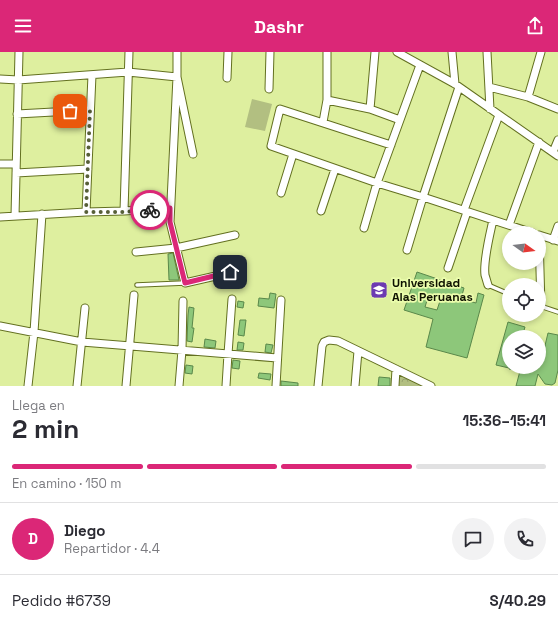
<!DOCTYPE html>
<html lang="es">
<meta charset="utf-8">
<style>
body{margin:0;font-family:"Space Grotesk",sans-serif;background:#f2f2f3;color:#2b2b33;height:100vh;display:flex;flex-direction:column;font-size:15px;white-space:nowrap}
*{box-sizing:border-box;margin:0}
p{font-size:13px;color:#7c7c81}
.icon{flex:none;width:22px;height:22px;fill:none;stroke:currentColor;stroke-width:2;stroke-linecap:round;stroke-linejoin:round}
.map{position:relative;height:334px;overflow:hidden}
.sheet{display:flex;flex-direction:column;background:#fff;flex:1}
.sheet>*{flex:none}
.needle{width:26px;rotate:104deg}
.fabs{position:absolute;left:502px;top:174px;display:grid;gap:8px}
.fabs a{display:grid;place-items:center;width:44px;height:44px;border-radius:50%;background:#fff;box-shadow:0 2px 6px #0003;font-size:20px}
.pin{position:absolute;display:grid;place-items:center;width:34px;height:34px;color:#fff;margin:-17px;border-radius:8px;box-shadow:0 2px 6px #0006}
.courier{position:absolute;display:grid;place-items:center;width:40px;height:40px;margin:-20px;border:3px solid #db2777;border-radius:50%;background:#fff;color:#222;box-shadow:0 1px 5px #0007}
.overview em{font-style:normal;font-weight:700}
.overview div{display:flex;flex-direction:column-reverse}
.overview{display:flex;align-items:center;justify-content:space-between;height:68px;padding:0 12px}
h1{font-size:26px;font-weight:700;line-height:30px}
.bar{display:grid;grid-template-columns:repeat(4,1fr);gap:6px 4px;align-content:center;height:48px;padding:0 12px}
.bar i{height:5px;border-radius:3px;background:#e1e1e2}
.bar .current{background:#db2777}
.bar p{grid-column:span 4}
.line{display:flex;align-items:center;gap:10px;padding:0 12px;border-top:1px solid #e1e1e2}
.line div{flex:1}
.round{display:grid;place-items:center;flex:none;width:42px;height:42px;border-radius:21px;background:#f2f2f3}
header{display:flex;justify-content:space-between;align-items:center;height:52px;padding:0 12px;background:#db2777;color:#fff;font-size:18px;font-weight:700}
.map>svg:first-child{display:block}
.park{fill:url(#park-crowns)}
.pitch{fill:#b2bf81}
.building{fill:#8dc77a;stroke:#5a884a;fill-rule:evenodd}
.lines{fill:none;stroke-linecap:round;stroke-linejoin:round}
.lane-casing{stroke:#637020;stroke-width:5.5}
.street-casing{stroke:#637020;stroke-width:9}
.lane{stroke:#fff;stroke-width:3.5}
.street{stroke:#fff;stroke-width:7}
.done{stroke:#575f38;stroke-width:4;stroke-dasharray:0 7.2}
.route{stroke:#db2777;stroke-width:5}
.labels{text-anchor:middle;stroke-width:3.5;stroke-linejoin:round;paint-order:stroke}
.poi-label{font-size:12px;font-weight:bold;fill:#0e1200;stroke:#ebfdac;text-anchor:start}
</style>
<header><svg class="icon" aria-label="menu" viewBox="0 0 24 24"><path d="M4 6h16M4 12h16M4 18h16"/></svg>Dashr<svg class="icon" aria-label="share" viewBox="0 0 24 24"><path d="M12 15V3M7 8l5-5 5 5M5 13v7h14v-7"/></svg></header>
<div class="map">
<svg width="558" height="334" viewBox="0 0 558 334">
<defs>
<pattern id="park-crowns" width="20" height="18" patternUnits="userSpaceOnUse"><rect width="20" height="18" fill="#b2bf81"/><path d="M2 6a3 3 0 1 1 6 0M12 15a3 3 0 1 1 6 0" fill="none" stroke="#98a36e"/></pattern>
</defs>
<rect width="100%" height="100%" fill="#deef9f"/>
<path class="park" d="M398,322L423,334H397Z"/>
<path class="pitch" d="M252,47L272,52L265,79L245,75Z"/>
<path class="building" d="M173,201L179,228H169L168,202Z
M417,220L464,236L461,247L476,251L478,241L484,243L467,306L426,295L433,267L404,258ZM429,242L441,246L437,258L425,255Z
M270,241L276,242L274,256L258,254L259,246L269,247Z
M238,249L244,250L243,256L237,255Z
M189,255L194,256L192,276H194L192,290L187,289L188,263Z
M240,268H246L244,284L238,283Z
M508,270L525,275L522,285H509V316L496,313Z
M548,281L558,283V318L555,331L552,333L545,332L538,322L535,334H516L520,319L509,317L510,315H539V301L543,302Z
M205,287L216,289L215,296L204,295Z
M238,290L244,291L243,298H237Z
M266,292L273,293L271,301L265,300Z
M233,308L240,309L239,317L232,316Z
M186,313L193,314L192,322L185,321Z
M259,321L271,322L270,328L258,326Z
M379,325L390,326V334H378Z
M281,329L298,331V334H281Z"/>
<g class="lines">
<g class="lane-casing">
<path id="lane" d="M137,233L185,231
M488,233L509,242
M540,254L558,260"/>
</g>
<g class="street-casing">
<path id="street" d="M177,0V25L170,170L185,231L242,218
M397,0L455,32L558,104
M452,0L455,32
M487,0L490,57
M227,26L228,0
M0,27L18,28L128,20L177,25L193,102
M489,35L528,45L558,57
M269,37L270,0
M528,45L541,0
M327,48L370,57L400,68
M370,57L375,0
M17,62L90,58
M323,70L327,48V0
M391,93L280,57L271,94L377,131L423,145L533,181
M553,100L558,88
M0,112H16
M16,121L88,117
M281,141L293,102
M464,158L499,63
M124,159L129,0
M321,159L335,117
M86,160L92,23
M15,164L19,0
M0,165L86,160L124,159L170,156
M509,173L539,90
M364,176L377,131L420,13
M539,183L541,254
M539,183L558,189
M553,188L558,174
M407,198L423,145L459,35
M136,200L176,196L235,183
M448,216L467,160
M488,233C487,230 486,226 485,223C483,209 490,182 493,168
M0,274L82,290L277,306
M28,334L34,280L42,162
M77,334L85,256
M126,334L134,243
M179,334L182,298L183,249
M226,334L228,302L232,247
M276,334L281,248
M318,334L322,294L324,290L329,288L338,289L431,334
M355,334L358,299
M395,334L396,317"/>
</g>
<use href="#lane" class="lane"/>
<use href="#street" class="street"/>
</g>
<g class="lines">
<path class="done" d="M70,59L90,58L86,160H124L150,158"/>
<path class="route" d="M150,158L170,156V170L185,231L230,220"/>
</g>
<defs>
<g id="university-square" transform="scale(0.9)"><rect x="-9" y="-9" width="18" height="18" rx="4" fill="#6c3ab2" stroke="#ebfdac"/><path d="M0-5L7-2L0 1L-7-2ZM-4 1L0 2.5L4 1V4Q0 6-4 4Z" fill="#fff"/></g>
</defs>
<g fill-rule="evenodd">
<use href="#university-square" x="379" y="238"/>
</g>
<g class="labels">
<g class="poi-label">
<text x="392" y="235">Universidad<tspan x="392" dy="14">Alas Peruanas</tspan></text>
</g>
</g>
</svg>
<div class="fabs">
<a><svg class="needle" viewBox="-14 -14 28 28"><path d="M0-13l5 13h-10z" fill="#e53935"/><path d="M0 13l5-13h-10z" fill="#7c7c81"/></svg></a>
<a><svg class="icon" aria-label="locate" viewBox="0 0 24 24"><circle cx="12" cy="12" r="6"/><path d="M12 2v4M12 18v4M2 12h4M18 12h4"/></svg></a>
<a><svg class="icon" aria-label="layers" viewBox="0 0 24 24"><path d="M12 4l9 5-9 5-9-5zM3 14l9 5 9-5"/></svg></a>
</div>
<div class="pin" style="left:70px;top:59px;background:#ea580c"><svg class="icon" aria-label="bag" viewBox="0 0 24 24"><path d="M5 8h14l-1 12H6zM9 8a3 3 0 0 1 6 0"/></svg></div>
<div class="pin" style="left:230px;top:220px;background:#1f2937"><svg class="icon" aria-label="home" viewBox="0 0 24 24"><path d="M3 11l9-7 9 7M6 9v11h12V9"/></svg></div>
<div class="courier" style="left:150px;top:158px"><svg class="icon" aria-label="bike" viewBox="0 0 24 24"><circle cx="6" cy="16" r="4"/><circle cx="18" cy="16" r="4"/><path d="M6 16l4-8h5l3 8M10 8l3 8H6M13 5h3"/></svg></div>
</div>
<section class="sheet">
<div class="overview"><div><h1>2 min</h1><p>Llega en</p></div><em>15:36–15:41</em></div>
<div class="bar"><i class="current"></i><i class="current"></i><i class="current"></i><i></i><p>En camino · 150 m</p></div>
<div class="line" style="height:72px"><b class="round" style="background:#db2777;color:#fff">D</b><div><b>Diego</b><p>Repartidor · 4.4</p></div><a class="round"><svg class="icon" aria-label="chat" viewBox="0 0 24 24"><path d="M4 5h16v11H9l-5 4z"/></svg></a><a class="round"><svg class="icon" aria-label="phone" viewBox="0 0 24 24"><path d="M5 4h4l2 5-3 2q2 4 5 5l2-3 5 2v4C11 20 4 13 5 4z"/></svg></a></div>
<div class="line" style="height:52px"><div>Pedido #6739</div><b>S/40.29</b></div>
</section>
